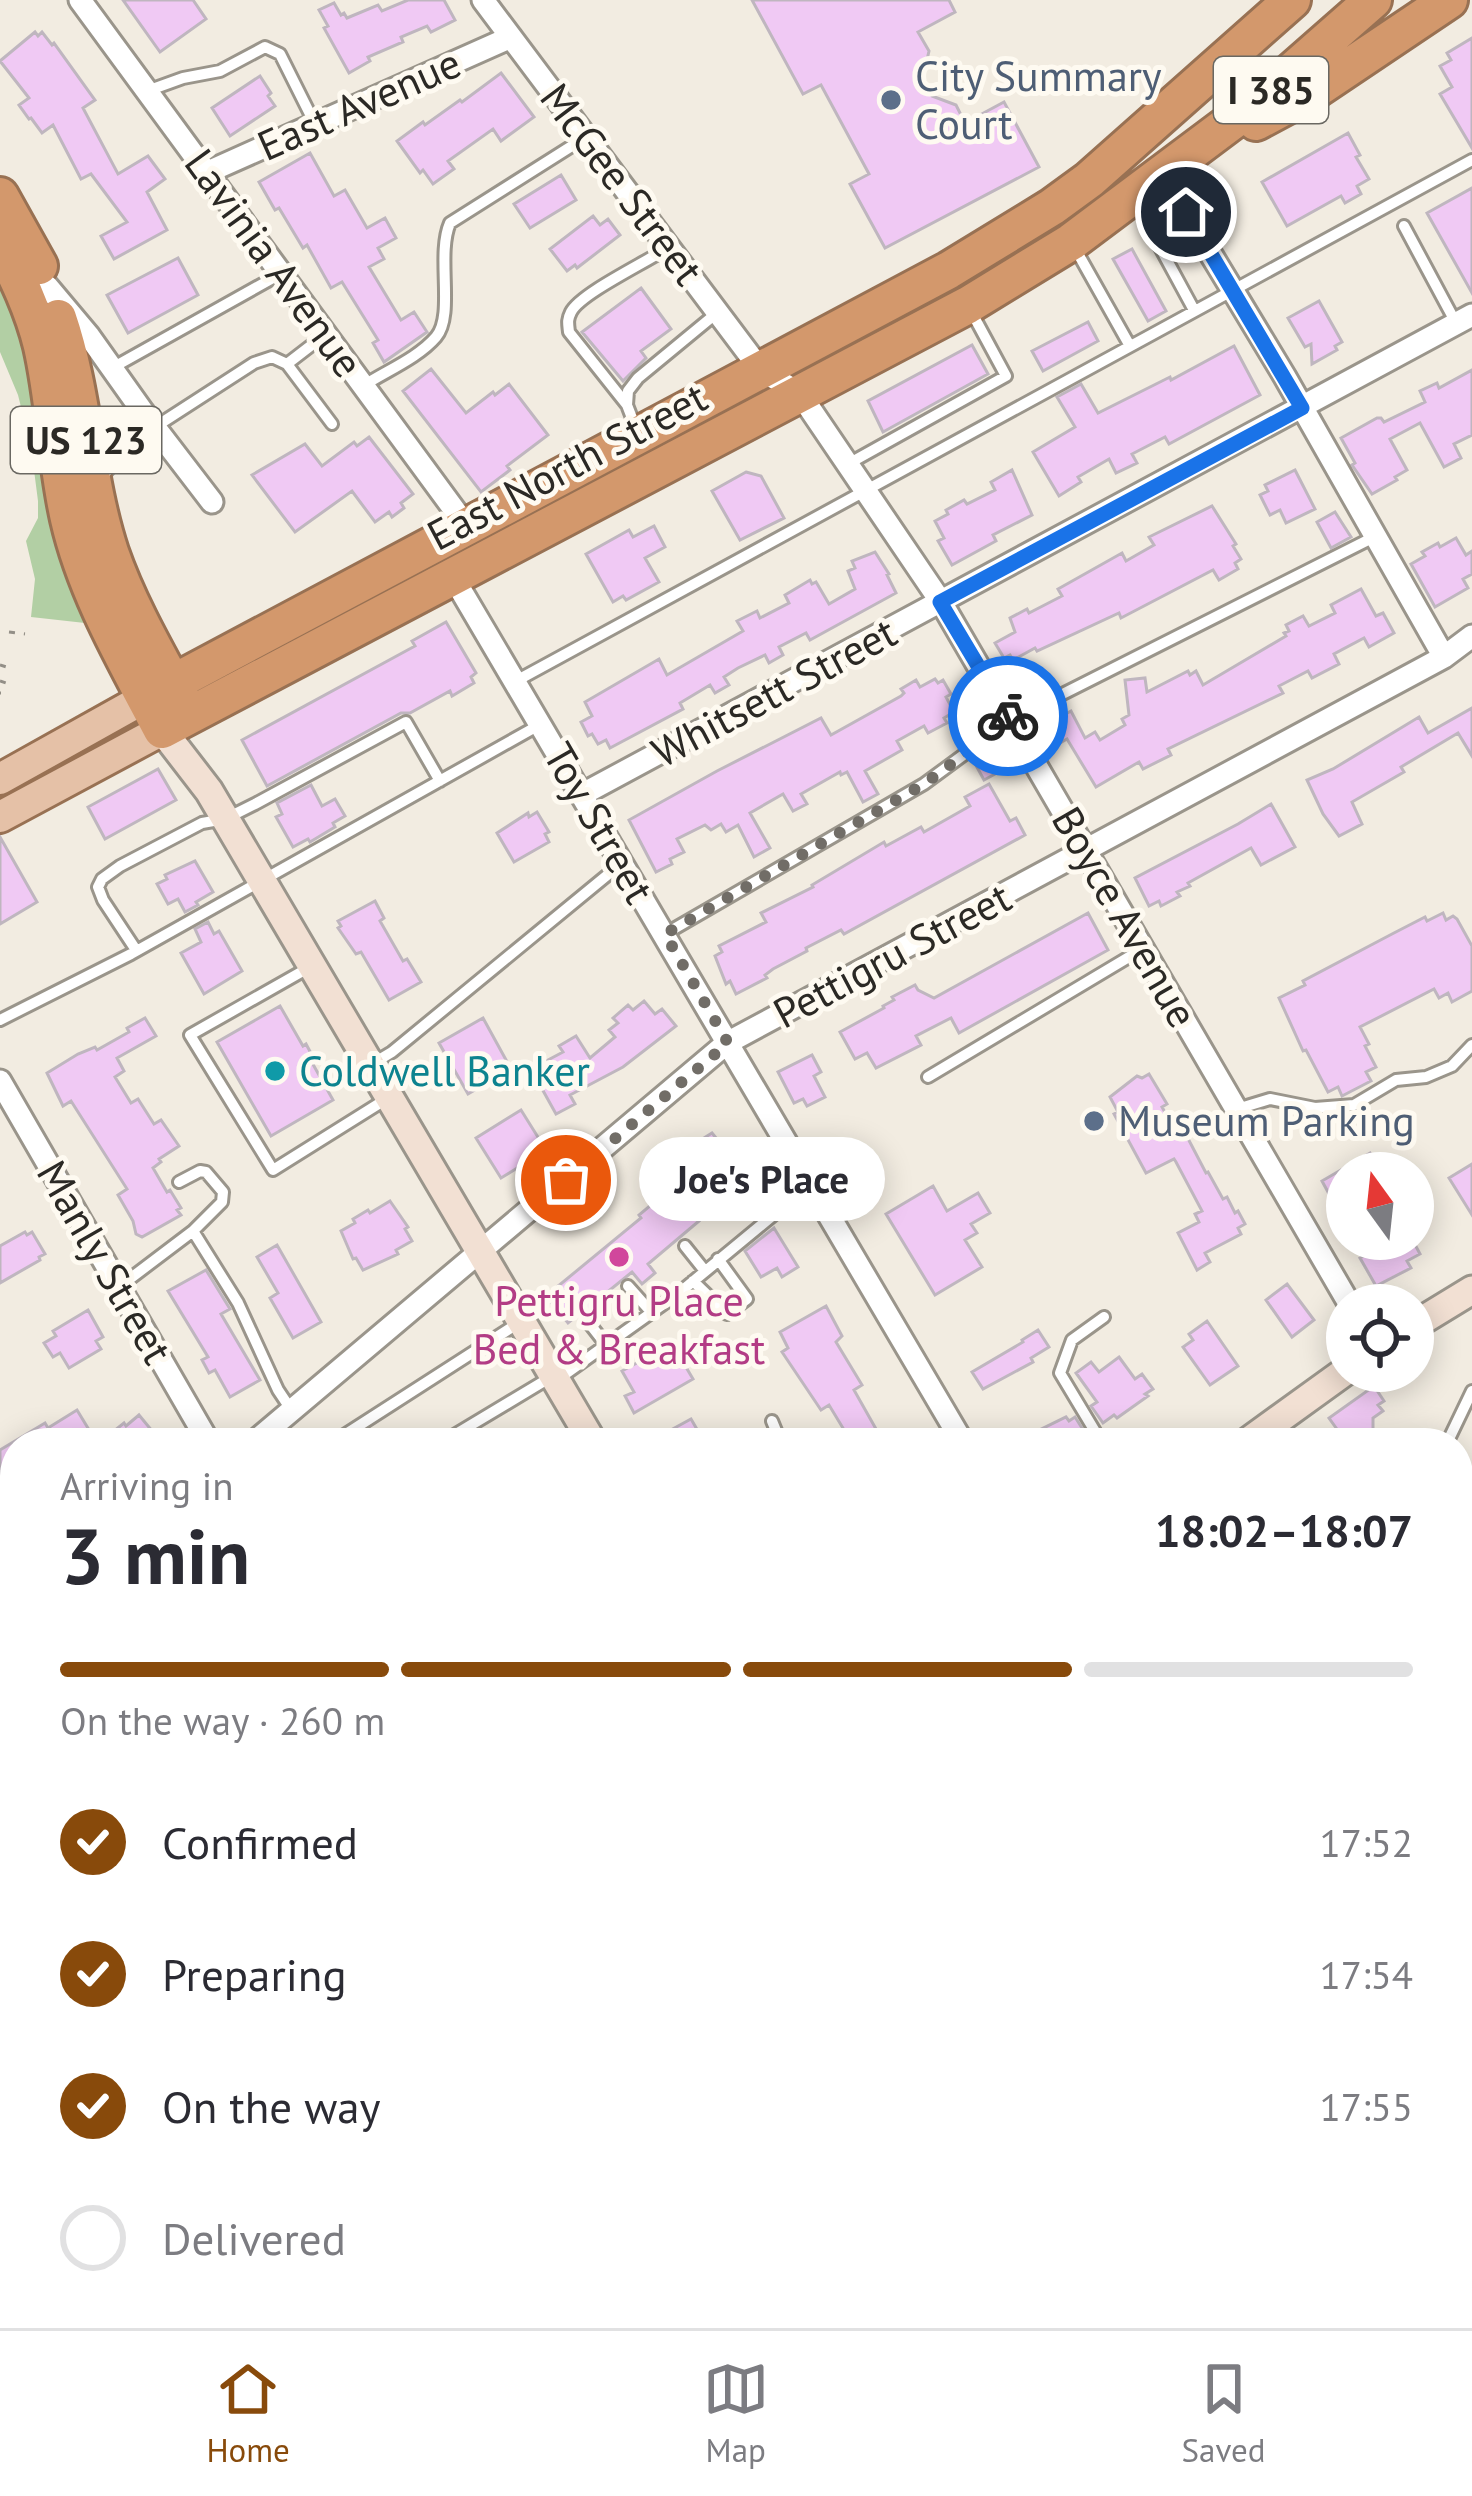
<!DOCTYPE html>
<meta charset="utf-8">
<style>
body{margin:0;font-family:"PT Sans",sans-serif;background:#f7f7f7;color:#2b2b33;height:100vh;display:flex;flex-direction:column;font-size:45px;white-space:nowrap}
*{box-sizing:border-box;margin:0}
p{font-size:39px;color:#7c7c81}
.icon{flex:none;width:66px;height:66px;fill:none;stroke:currentColor;stroke-width:2;stroke-linecap:round;stroke-linejoin:round}
.map{position:relative;flex:1;overflow:hidden}
.drawer{position:absolute;left:0px;top:1428px;width:1473px;height:900px;display:flex;flex-direction:column;background:#fff;border-radius:48px 48px 0 0;box-shadow:0 6px 30px #0003}
.drawer>*{flex:none}
.needle{width:78px;rotate:345deg}
.tools{position:absolute;left:1326px;top:1152px;display:grid;gap:24px}
.tools a{display:grid;place-items:center;width:108px;height:108px;border-radius:50%;background:#fff;box-shadow:0 6px 30px #0003;font-size:60px}
.pin{position:absolute;display:grid;place-items:center;width:102px;height:102px;color:#fff;margin:-51px;border:6px solid #fff;border-radius:50%;box-shadow:0 3px 12px #0007}
.courier{position:absolute;display:grid;place-items:center;width:120px;height:120px;margin:-60px;border:9px solid #1a73e8;border-radius:50%;background:#fff;color:#222;box-shadow:0 3px 15px #0007}
.bubble{position:absolute;height:84px;border-radius:42px;background:#fff;box-shadow:0 6px 30px #0003;font-size:39px;font-weight:600;line-height:84px;text-align:center}
.summary em{font-style:normal;font-weight:600}
.summary div{display:flex;flex-direction:column-reverse}
.summary{display:flex;align-items:center;justify-content:space-between;height:204px;padding:0 60px}
h1{font-size:78px;font-weight:600;line-height:90px}
.bar{display:grid;grid-template-columns:repeat(4,1fr);gap:18px 12px;align-content:center;height:144px;padding:0 60px}
.bar i{height:15px;border-radius:9px;background:#e1e1e2}
.bar .selected{background:#884a0b}
.bar p{grid-column:span 4}
ol{padding:0 60px;list-style:none}
li{display:flex;align-items:center;gap:36px;height:132px}
li p{margin-inline-start:auto}
li .icon{padding:12px;border-radius:50%;background:#884a0b;color:#fff;stroke-width:4}
li:last-child{color:#7c7c81}
li i{width:66px;height:66px;border:6px solid #e1e1e2;border-radius:50%}
.tabs{display:flex;justify-content:space-around;align-items:center;height:168px;border-top:3px solid #e1e1e2;background:#fff;font-size:33px;color:#7c7c81}
.tabs a{display:grid;justify-items:center;gap:6px}
.tabs .selected{color:#884a0b}
.map>svg:first-child{display:block}
.green{fill:#b2cfa4}
.forest{fill:#a6c596}
.lines{fill:none;stroke-linecap:round;stroke-linejoin:round}
.stream{stroke:#aed0fd;stroke-width:6}
.building{fill:#f0c9f4;stroke:#bfb6bf;stroke-width:3}
.lane-casing{stroke:#9a958b;stroke-width:16}
.street-casing{stroke:#9a958b;stroke-width:27}
.secondary-casing{stroke:#9a958b;stroke-width:33}
.primary-casing{stroke:#987153;stroke-width:36}
.highway-casing{stroke:#987153;stroke-width:42}
.path{stroke:#938f87;stroke-width:3;stroke-dasharray:6 9;stroke-linecap:butt}
.lane{stroke:#fff;stroke-width:10}
.street{stroke:#fff;stroke-width:21}
.secondary{stroke:#f2e0d3;stroke-width:27}
.primary{stroke:#e5c1a7;stroke-width:30}
.highway{stroke:#d3986c;stroke-width:36}
.done{stroke:#716d67;stroke-width:12;stroke-dasharray:0 21.6}
.route{stroke:#1a73e8;stroke-width:15}
.service-dot{fill:#5c6f8a;stroke:#fefaf1;stroke-width:4.5}
.culture-dot{fill:#0f9aa8;stroke:#fefaf1;stroke-width:4.5}
.hotel-dot{fill:#d1479c;stroke:#fefaf1;stroke-width:4.5}
.labels{text-anchor:middle;stroke-width:10;stroke-linejoin:round;paint-order:stroke}
.shield{fill:#fefaf1;stroke:#6a6862;stroke-width:3}
.shield-label{font-size:39px;font-weight:bold;fill:#2b2925}
.service-label{font-size:42px;fill:#4e5e75;stroke:#fefaf1;text-anchor:start}
.street-label{font-size:42px;fill:#2b2925;stroke:#fefaf1}
.culture-label{font-size:42px;fill:#0d838f;stroke:#fefaf1;text-anchor:start}
.hotel-label{font-size:42px;fill:#b23c85;stroke:#fefaf1}
</style>
<div class="map">
<svg width="1472" height="2328" viewBox="0 0 1472 2328">
<rect width="100%" height="100%" fill="#f2ece1"/>
<path class="green" d="M0,279C10,303 20,325 24,350C35,402 37,456 47,508C54,548 69,586 85,623L31,617L35,579L26,541L38,518V501L31,447L18,395L0,352Z
M15,1518V1612L0,1624V1531Z
M1472,1755V2328H1042L1035,2313H1458V1769Z"/>
<path class="forest" d="M633,2313H1035L1042,2328H611Z"/>
<g class="lines">
<path class="stream" d="M923,2313L956,2328
M839,2328L856,2313"/>
</g>
<path class="building" d="M123,0H193L206,19L160,52Z
M408,0H444L455,20L431,32L427,26L401,37L403,42L368,57L370,61L349,73L324,28L328,26L319,10L334,3L341,15L344,13L347,18L378,5L382,11Z
M752,0H949L955,12L918,32L929,51L923,77L932,96L956,105L965,123L1004,102L1039,167L885,248L850,184L869,174L821,85L803,94Z
M35,32L38,36L42,32L52,45L54,43L95,100L83,108L118,174L148,156L165,179L147,192L167,230L114,259L101,236L127,222L91,174L81,179L53,125L42,133L31,118L29,119L19,105L29,98L0,61Z
M1472,38V148L1440,94L1452,87L1440,66L1451,60L1447,53Z
M501,73L534,117L501,141L493,129L448,161L454,169L433,184L423,170L420,173L397,141L423,122L425,125L460,100L462,102Z
M260,76L271,93L268,96L275,106L230,136L212,108Z
M1348,133L1360,155L1356,157L1369,179L1357,186L1361,194L1345,203L1341,196L1287,226L1262,182Z
M310,153L334,196L345,190L367,228L385,218L396,238L378,248L384,259L369,267L401,320L414,312L427,332L384,362L373,343L378,340L342,282L331,288L307,245L303,248L279,208L275,210L259,182Z
M561,175L576,200L530,228L514,204Z
M1472,188V293L1427,213Z
M593,216L600,225L608,219L620,235L577,268L575,265L567,271L550,249Z
M1132,249L1166,311L1148,321L1113,259Z
M178,258L198,295L128,333L107,295Z
M641,288L671,329L641,351L646,358L623,381L582,332Z
M1319,301L1342,342L1335,346L1337,350L1312,364L1311,344L1305,347L1288,318Z
M1088,322L1098,341L1043,371L1032,351Z
M972,345L988,374L883,432L868,401Z
M1234,346L1260,395L1169,444L1165,437L1132,454L1137,463L1116,473L1109,459L1078,477L1081,482L1059,496L1033,452L1075,427L1057,397L1081,384L1098,413L1170,377L1171,380Z
M431,369L466,413L493,392L495,395L509,384L548,435L507,466L510,470L481,492L403,391Z
M1472,370V435L1454,444L1461,458L1444,467L1420,423L1390,439L1407,470L1395,477L1397,480L1372,494L1352,465L1355,463L1341,438L1377,418H1381L1384,422L1425,402L1420,391L1437,383L1439,388Z
M369,437L413,494L401,503L404,508L392,517L389,512L375,522L352,491L295,532L252,475L305,444L322,466L354,442L357,446Z
M1012,470L1032,515L993,535L996,541L952,565L938,541L944,538L935,521L948,514L946,510L964,500L967,504L995,490L991,482Z
M1295,470L1315,509L1286,523L1280,510L1270,515L1260,495L1268,491L1265,485Z
M746,472L761,476L784,518L740,540L712,491Z
M1212,506L1236,544L1233,546L1241,559L1235,563L1238,569L1219,580L1213,570L1121,618L1119,613L1037,651L1035,648L1013,660L1010,655L1004,658L995,643L1015,632L1010,618L1027,609L1029,613L1062,596L1058,589L1122,553L1126,561L1154,545L1149,537Z
M1335,512L1351,537L1331,548L1317,522Z
M654,526L665,547L645,558L659,582L626,600L623,596L613,602L586,554L629,530L633,537Z
M1456,538L1466,555L1472,551V574L1463,579L1468,588L1435,607L1411,564L1425,556L1422,552L1438,543L1440,547Z
M875,552L889,574L887,575L896,593L810,640L806,633L779,647L783,655L769,663L765,655L738,668L724,677L729,685L715,693L710,685L680,703L683,709L610,748L606,740L598,744L592,734L588,736L581,722L592,716L585,702L659,659L667,675L743,631L737,621L757,611L760,618L789,603L785,595L810,580L812,584L816,582L819,587L829,604L855,589L848,571L855,568L852,561Z
M1361,589L1376,616L1383,613L1394,633L1369,647L1364,638L1334,654L1339,664L1312,678L1308,671L1279,686L1283,693L1168,749L1171,755L1143,769L1139,762L1096,787L1067,739L1053,747L1042,727L1071,711L1085,738L1095,732L1100,740L1125,725L1122,719L1129,715L1125,680L1145,678L1147,692L1188,671L1190,675L1196,671L1203,685L1286,636L1284,633L1289,631L1286,625L1303,616L1309,626L1335,613L1331,605Z
M446,622L476,673L471,677L474,683L452,696L450,691L410,713H401L267,786L242,740L415,646L412,641Z
M935,679L938,683L943,680L951,694L946,697L954,712L944,718L947,723L928,733L924,726L897,741L902,750L865,771L878,794L863,802L847,772L841,775L840,772L801,794L807,804L793,811L783,794L750,813L770,848L754,857L738,825L726,832L721,824L711,830L705,825L677,839L684,852L670,859L672,864L656,872L629,820L717,771L821,718L831,735L901,696L904,693L901,689L916,680L920,687Z
M1472,708V756L1458,733L1401,767L1404,772L1352,802L1362,824L1339,836L1323,814L1307,780L1333,769L1419,717L1428,733Z
M996,745L1008,767L984,780L973,760Z
M158,769L176,800L105,839L88,807Z
M989,784L1010,821L1016,818L1025,835L844,934L841,930L806,948L807,951L773,969L765,975L767,978L736,994L730,981L726,984L715,956L722,952L719,946L766,922L761,913L813,887L812,885L884,842L886,846L921,827L924,832L970,806L965,797Z
M311,785L322,806L335,799L345,816L333,823L335,827L310,842L308,839L293,847L276,817L282,814L277,803Z
M1271,804L1295,847L1261,865L1251,848L1188,883L1190,886L1177,892L1180,896L1161,906L1159,901L1149,906L1135,878L1238,824Z
M537,812L549,832L545,834L549,842L514,862L497,833L528,813L529,817Z
M0,837L37,902L0,924Z
M195,861L213,892L196,902L198,905L185,912L178,899L168,904L157,884L167,879L165,875Z
M375,901L384,918L380,921L403,961L407,959L421,982L389,1000L361,952L356,954L338,928L341,926L338,921Z
M1088,913L1108,950L959,1033L951,1018L916,1036L921,1045L876,1068L867,1053L855,1059L840,1032L884,1008L883,1006L894,1000L892,997L915,985L918,990L934,998Z
M1443,913L1446,920L1453,916L1457,919L1472,946V991L1452,1002L1448,993L1439,998L1434,989L1360,1027L1369,1044L1365,1046L1376,1067L1366,1072L1371,1081L1342,1096L1338,1087L1328,1092L1306,1050L1303,1051L1279,998L1305,985L1303,981L1392,934L1425,917L1427,921Z
M208,922L214,934L219,931L242,971L204,994L181,953L201,942L195,929Z
M644,1001L655,1014L662,1009L676,1026L623,1067L570,1095L575,1104L556,1114L531,1069L563,1052L559,1046L576,1036L590,1058L615,1037L609,1030L618,1023L613,1018L628,1005L633,1010Z
M280,1006L303,1046L306,1044L313,1057L310,1059L333,1100L271,1136L217,1042Z
M145,1018L156,1036L117,1058L124,1071L115,1077L131,1103L138,1099L154,1124L161,1120L179,1146L159,1159L161,1162L153,1168L167,1192L170,1190L181,1208L177,1210L181,1215L142,1237L136,1234L133,1221L118,1195L127,1189L71,1101L63,1106L47,1073L78,1054L95,1047L97,1050L129,1032L127,1028Z
M483,1018L511,1069L468,1094L439,1043Z
M812,1055L821,1072L814,1076L825,1097L807,1106L803,1099L794,1103L778,1072Z
M1149,1074L1167,1104L1162,1107L1176,1132L1183,1129L1206,1173L1208,1172L1223,1199L1227,1197L1235,1213L1238,1211L1245,1224L1238,1228L1241,1234L1205,1253L1210,1262L1197,1270L1178,1233L1199,1222L1195,1214L1202,1211L1176,1162L1174,1159L1146,1173L1114,1114L1118,1112L1110,1097L1137,1076L1142,1078Z
M521,1110L546,1150L501,1178L476,1138Z
M712,1133L734,1160L743,1154L762,1185L741,1199L721,1166L703,1180L688,1162L708,1145L704,1138Z
M1370,1153L1378,1168L1368,1173H1347V1227L1322,1181Z
M1472,1164V1215L1449,1178Z
M933,1186L947,1211L978,1193L990,1213L971,1224L977,1233L965,1240L982,1267L935,1295L886,1214Z
M671,1188L699,1221L648,1264L655,1273L642,1284L632,1272L600,1298L603,1302L589,1313L583,1316L580,1313L568,1323L546,1296L641,1218L639,1215Z
M390,1201L408,1227L405,1229L412,1241L396,1250L398,1254L363,1270L356,1258L353,1259L341,1231L355,1223L353,1219L368,1210L370,1213Z
M774,1228L798,1267L782,1277L777,1268L761,1277L745,1251Z
M25,1232L27,1235L32,1232L45,1254L39,1257L40,1260L0,1283V1246Z
M1386,1239H1412L1420,1254L1407,1261L1411,1268L1376,1286L1360,1258L1388,1243Z
M277,1245L321,1322L293,1338L270,1298L278,1293L257,1257Z
M206,1270L230,1309L221,1314L260,1380L230,1397L215,1370L209,1373L202,1360L208,1357L168,1291Z
M1287,1284L1314,1320L1292,1337L1266,1300Z
M826,1306L842,1336L836,1342L862,1385L854,1390L876,1429L852,1443L829,1405L821,1410L782,1352L788,1348L780,1332Z
M88,1310L103,1337L96,1341L101,1349L69,1368L60,1353L53,1357L44,1343L56,1336L53,1331Z
M1207,1321L1238,1366L1210,1385L1183,1347L1193,1340L1189,1334Z
M1038,1330L1049,1347L1031,1358L1033,1362L983,1389L972,1372L1023,1342L1022,1340Z
M677,1352L693,1379L634,1413L625,1396L634,1392L622,1371L646,1358L652,1366Z
M1119,1357L1135,1379L1142,1374L1153,1389L1145,1394L1148,1396L1117,1418L1114,1415L1103,1423L1091,1406L1097,1402L1076,1373L1091,1362L1099,1372Z
M1374,1386L1384,1401L1378,1405L1383,1411L1373,1418V1433L1368,1443H1337L1339,1432L1329,1418Z
M77,1410L97,1443H15V1507L0,1516V1450L45,1423L48,1428Z
M139,1415L162,1443H99L124,1423L126,1426Z
M1066,1417L1069,1421L1075,1417L1082,1428L1076,1432L1069,1443H1013Z
M691,1419L702,1438L693,1443H647Z
M0,1897L15,1898V1944L0,1943Z
M0,2118L15,2120V2165L0,2164Z
M33,2313L103,2315L195,2313L194,2328H32Z"/>
<g class="lines">
<g class="lane-casing">
<path id="lane" d="M147,91L183,78L220,71L265,47L280,54L315,124
M1186,213L1149,227L1194,310
M1404,226L1456,323
M1076,250L1130,346
M287,364L326,334
M112,368L282,273
M363,386C386,371 418,358 436,337C455,315 436,255 450,223L586,137
M627,405L628,391L638,378L718,312
M155,427L254,363L272,357L287,364L332,424
M637,431L627,405L569,332C568,323 567,320 571,312C581,293 647,262 669,247
M848,464L1006,376L972,313
M516,681L1472,160
M665,934L924,784L1011,720L1376,536
M136,950L103,900L98,887L102,879L120,866L202,823L225,819L255,804L406,722L440,781
M310,967L190,1035L273,1170L388,1098
M0,1020L131,954L541,724
M372,1064L392,1052L622,863
M928,1077L1144,948
M1237,1109L1270,1099L1315,1108L1354,1105L1396,1080L1426,1077L1452,1066L1472,1045
M193,1231L238,1303L278,1390L292,1411
M685,1246L705,1271
M693,1281L727,1314L747,1299L718,1259
M628,1286L652,1313
M119,1287L193,1231L222,1202L223,1192L206,1172L200,1171L179,1182
M589,1323L607,1346
M557,1380L679,1293L811,1184
M772,1421L781,1443
M332,1443L520,1322
M441,1443L551,1377
M1102,1443L1060,1373L1072,1340L1104,1317
M1447,1443L1472,1391
M1458,1488L1472,1495
M0,2069L15,2070
M527,2328L558,2320L569,2313"/>
</g>
<g class="street-casing">
<path id="street" d="M80,0L467,527
M483,0L760,369L800,394L941,602L1350,1305
M208,172L511,37
M1186,213L1285,377L1444,657
M47,286L89,336L143,412L212,502
M93,481C109,454 135,439 165,441
M453,577L963,1443
M581,795L1472,315
M0,1081L209,1443
M253,1443L727,1043L1444,657L1472,636
M1458,1623L1472,1620
M0,1658L15,1645
M0,1742L15,1767
M1458,2232L1472,2217
M1374,2328L1387,2313"/>
</g>
<g class="secondary-casing">
<path id="secondary" d="M162,730L209,791L593,1443
M1413,1326L1472,1290
M1246,1443L1347,1370
M0,1840L15,1841
M0,2210L15,2211
M282,2313L286,2328"/>
</g>
<g class="primary-casing">
<path id="primary" d="M0,779L145,698
M0,817L162,730"/>
</g>
<g class="highway-casing">
<path id="highway" d="M1256,122L1312,92L1449,0
M0,196L39,266
M0,243C17,276 33,309 42,346C55,403 56,462 69,519C86,594 127,663 162,730L968,305L1071,242L1251,107L1373,0
M58,318C84,394 85,476 110,552C128,604 157,654 183,702
M145,698L949,270L1052,207L1089,180L1292,0"/>
</g>
<path class="path" d="M9,632L25,634
M0,665L13,669
M0,681L6,683
M0,693H1
M1458,2085L1472,2071
M1458,2173L1472,2157
M1062,2328L1061,2323L1080,2317L1107,2316L1134,2320L1165,2313
M1305,2328L1322,2313"/>
<use href="#lane" class="lane"/>
<use href="#street" class="street"/>
<use href="#secondary" class="secondary"/>
<use href="#primary" class="primary"/>
<use href="#highway" class="highway"/>
</g>
<g class="lines">
<path class="done" d="M566,1180L728,1043L665,934L924,784L1011,720L1008,716"/>
<path class="route" d="M1008,716L940,602L1302,408L1186,212"/>
</g>
<g class="service-dot">
<circle cx="891" cy="100" r="12"/>
<circle cx="1094" cy="1121" r="12"/>
</g>
<circle class="culture-dot" cx="275" cy="1071" r="12"/>
<circle class="hotel-dot" cx="619" cy="1257" r="12"/>
<g class="labels">
<g class="shield">
<rect x="1214" y="57" width="114" height="66" rx="9"/>
<rect x="11" y="407" width="150" height="66" rx="9"/>
</g>
<g class="shield-label">
<text x="1271" y="104">I 385</text>
<text x="86" y="454">US 123</text>
</g>
<g class="service-label">
<text x="915" y="91">City Summary<tspan x="915" dy="48">Court</tspan></text>
<text x="1118" y="1136">Museum Parking</text>
</g>
<g class="street-label">
<text transform="translate(359 104) rotate(-24)" y="15">East Avenue</text>
<text transform="translate(622 184) rotate(53)" y="15">McGee Street</text>
<text transform="translate(274 263) rotate(54)" y="15">Lavinia Avenue</text>
<text transform="translate(567 466) rotate(-28)" y="15">East North Street</text>
<text transform="translate(774 692) rotate(-28)" y="15">Whitsett Street</text>
<text transform="translate(599 823) rotate(60)" y="15">Toy Street</text>
<text transform="translate(1125 917) rotate(60)" y="15">Boyce Avenue</text>
<text transform="translate(892 955) rotate(-28)" y="15">Pettigru Street</text>
<text transform="translate(105 1262) rotate(60)" y="15">Manly Street</text>
</g>
<g class="culture-label">
<text x="299" y="1086">Coldwell Banker</text>
</g>
<g class="hotel-label">
<text x="619" y="1316">Pettigru Place<tspan x="619" dy="48">Bed &amp; Breakfast</tspan></text>
</g>
</g>
</svg>
<div class="tools">
<a><svg class="needle" viewBox="-14 -14 28 28"><path d="M0-13l5 13h-10z" fill="#e53935"/><path d="M0 13l5-13h-10z" fill="#7c7c81"/></svg></a>
<a><svg class="icon" aria-label="locate" viewBox="0 0 24 24"><circle cx="12" cy="12" r="6"/><path d="M12 2v4M12 18v4M2 12h4M18 12h4"/></svg></a>
</div>
<div class="pin" style="left:566px;top:1180px;background:#ea580c"><svg class="icon" aria-label="bag" viewBox="0 0 24 24"><path d="M5 8h14l-1 12H6zM9 8a3 3 0 0 1 6 0"/></svg></div>
<div class="pin" style="left:1186px;top:212px;background:#1f2937"><svg class="icon" aria-label="home" viewBox="0 0 24 24"><path d="M3 11l9-7 9 7M6 9v11h12V9"/></svg></div>
<div class="courier" style="left:1008px;top:716px"><svg class="icon" aria-label="bike" viewBox="0 0 24 24"><circle cx="6" cy="16" r="4"/><circle cx="18" cy="16" r="4"/><path d="M6 16l4-8h5l3 8M10 8l3 8H6M13 5h3"/></svg></div>
<div class="bubble" style="left:639px;top:1137px;width:246px">Joe's Place</div>
<section class="drawer">
<div class="summary"><div><h1>3 min</h1><p>Arriving in</p></div><em>18:02–18:07</em></div>
<div class="bar"><i class="selected"></i><i class="selected"></i><i class="selected"></i><i></i><p>On the way · 260 m</p></div>
<ol>
<li><svg class="icon" aria-label="check" viewBox="0 0 24 24"><path d="M5 12l5 5 9-10"/></svg>Confirmed<p>17:52</p></li>
<li><svg class="icon" aria-label="check" viewBox="0 0 24 24"><path d="M5 12l5 5 9-10"/></svg>Preparing<p>17:54</p></li>
<li><svg class="icon" aria-label="check" viewBox="0 0 24 24"><path d="M5 12l5 5 9-10"/></svg>On the way<p>17:55</p></li>
<li><i></i>Delivered</li>
</ol>
</section>
</div>
<nav class="tabs">
<a class="selected"><svg class="icon" aria-label="home" viewBox="0 0 24 24"><path d="M3 11l9-7 9 7M6 9v11h12V9"/></svg>Home</a>
<a><svg class="icon" aria-label="map" viewBox="0 0 24 24"><path d="M3 6l6-2 6 2 6-2v14l-6 2-6-2-6 2zM9 4v14M15 6v14"/></svg>Map</a>
<a><svg class="icon" aria-label="saved" viewBox="0 0 24 24"><path d="M7 4h10v16l-5-4-5 4z"/></svg>Saved</a>
</nav>
